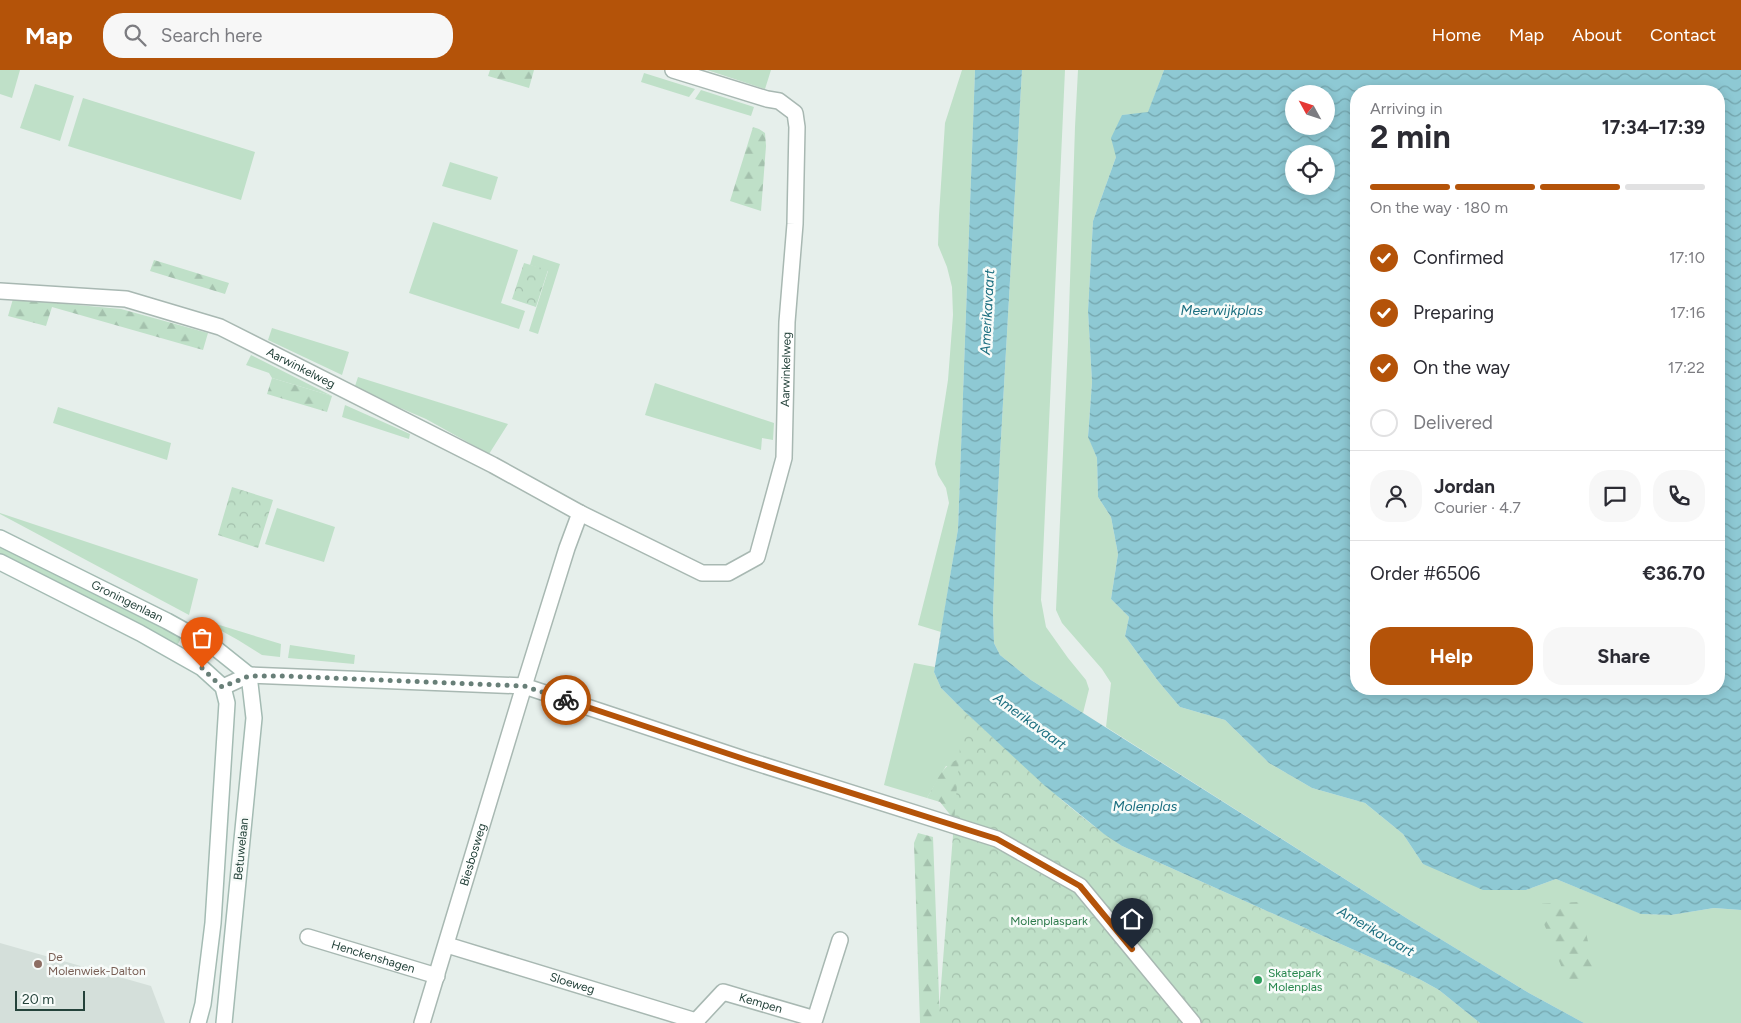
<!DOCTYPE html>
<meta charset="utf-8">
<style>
body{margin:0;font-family:Figtree,sans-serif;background:#f7f7f7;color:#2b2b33;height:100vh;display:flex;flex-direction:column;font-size:19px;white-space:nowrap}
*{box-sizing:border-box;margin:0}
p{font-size:16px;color:#7c7c81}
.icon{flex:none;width:28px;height:28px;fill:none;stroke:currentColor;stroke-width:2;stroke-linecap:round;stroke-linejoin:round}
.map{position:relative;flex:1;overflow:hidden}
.sheet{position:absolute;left:1350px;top:15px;width:375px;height:610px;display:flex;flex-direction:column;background:#fff;border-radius:20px;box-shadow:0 2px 12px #0003}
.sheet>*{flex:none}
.needle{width:32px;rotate:310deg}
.tools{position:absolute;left:1285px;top:15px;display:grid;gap:10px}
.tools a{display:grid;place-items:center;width:50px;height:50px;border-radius:50%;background:#fff;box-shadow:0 2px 12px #0003;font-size:25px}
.scale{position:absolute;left:15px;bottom:12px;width:70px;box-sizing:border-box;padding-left:5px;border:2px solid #24423a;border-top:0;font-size:14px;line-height:18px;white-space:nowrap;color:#24423a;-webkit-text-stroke:4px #f7fbf9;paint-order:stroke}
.pin{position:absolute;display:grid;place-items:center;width:42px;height:42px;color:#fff;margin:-51px -21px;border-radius:50% 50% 50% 0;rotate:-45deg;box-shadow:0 0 5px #0007}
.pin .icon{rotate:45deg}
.courier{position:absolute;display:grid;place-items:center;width:50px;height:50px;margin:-25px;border:4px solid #b45309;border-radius:50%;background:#fff;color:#222;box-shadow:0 1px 6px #0007}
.summary em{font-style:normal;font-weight:700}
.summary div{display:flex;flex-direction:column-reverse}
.summary{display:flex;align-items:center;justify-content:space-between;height:85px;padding:0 20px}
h1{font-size:32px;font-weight:700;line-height:38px}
.bar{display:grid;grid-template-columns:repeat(4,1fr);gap:8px 5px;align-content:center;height:60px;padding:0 20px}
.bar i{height:6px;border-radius:4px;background:#e1e1e2}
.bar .current{background:#b45309}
.bar p{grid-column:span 4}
.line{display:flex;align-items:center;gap:12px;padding:0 20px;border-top:1px solid #e1e1e2}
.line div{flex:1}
.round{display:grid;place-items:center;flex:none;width:52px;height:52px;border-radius:20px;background:#f7f7f7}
ol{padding:0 20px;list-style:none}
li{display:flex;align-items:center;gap:15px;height:55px}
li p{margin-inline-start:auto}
li .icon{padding:5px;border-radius:50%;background:#b45309;color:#fff;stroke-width:4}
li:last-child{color:#7c7c81}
li i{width:28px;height:28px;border:2px solid #e1e1e2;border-radius:50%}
.cta{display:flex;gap:10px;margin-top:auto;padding:10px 20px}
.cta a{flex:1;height:58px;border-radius:20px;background:#b45309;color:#fff;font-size:20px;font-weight:700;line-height:58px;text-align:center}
.cta a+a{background:#f7f7f7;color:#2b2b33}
header{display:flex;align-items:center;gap:30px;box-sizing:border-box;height:70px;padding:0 25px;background:#b45309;color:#fff}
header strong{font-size:24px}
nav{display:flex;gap:28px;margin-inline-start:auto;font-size:18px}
.search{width:350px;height:45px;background:#f7f7f7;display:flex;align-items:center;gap:12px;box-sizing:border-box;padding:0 18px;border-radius:20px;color:#7c7c81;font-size:19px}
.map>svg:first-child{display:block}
.built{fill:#d4dfda}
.grass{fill:#bfe0c8}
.forest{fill:url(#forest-firs)}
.park{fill:url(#park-crowns)}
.water{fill:url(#water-waves);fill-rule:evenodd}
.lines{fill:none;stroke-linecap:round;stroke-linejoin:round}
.street-casing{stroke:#a8b8b2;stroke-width:18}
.secondary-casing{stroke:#a4bbb3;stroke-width:18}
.street{stroke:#fff;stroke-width:15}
.secondary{stroke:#fff;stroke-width:15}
.done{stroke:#687f78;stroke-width:5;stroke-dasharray:0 9}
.route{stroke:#b45309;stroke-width:6}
.education-dot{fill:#8d6e63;stroke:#f7fbf9;stroke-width:2}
.leisure-dot{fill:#2e9e5b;stroke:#f7fbf9;stroke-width:2}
.labels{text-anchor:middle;stroke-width:5;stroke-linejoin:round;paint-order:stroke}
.street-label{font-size:12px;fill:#24423a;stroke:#f7fbf9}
.park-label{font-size:12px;fill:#2d7a4b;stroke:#f7fbf9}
.education-label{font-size:12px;fill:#785e54;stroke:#f7fbf9;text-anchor:start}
.leisure-label{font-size:12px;fill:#27864d;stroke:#f7fbf9;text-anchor:start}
.water-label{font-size:14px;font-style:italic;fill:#1c6f80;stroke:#f7fbf9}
</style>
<header>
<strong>Map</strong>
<div class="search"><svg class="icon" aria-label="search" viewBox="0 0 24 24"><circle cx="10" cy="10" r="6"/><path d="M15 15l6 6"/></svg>Search here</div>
<nav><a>Home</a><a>Map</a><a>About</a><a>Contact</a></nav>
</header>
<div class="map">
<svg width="1741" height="953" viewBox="0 0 1741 953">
<defs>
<pattern id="forest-firs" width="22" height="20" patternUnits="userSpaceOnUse" patternTransform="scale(1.25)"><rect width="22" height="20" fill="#bfe0c8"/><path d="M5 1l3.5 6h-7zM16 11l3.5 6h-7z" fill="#a4c1ad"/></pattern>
<pattern id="park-crowns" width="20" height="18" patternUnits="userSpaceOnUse" patternTransform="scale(1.25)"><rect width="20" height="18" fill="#bfe0c8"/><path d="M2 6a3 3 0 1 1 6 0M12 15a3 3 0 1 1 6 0" fill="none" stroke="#a4c1ad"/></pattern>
<pattern id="water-waves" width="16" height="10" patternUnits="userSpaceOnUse" patternTransform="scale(1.25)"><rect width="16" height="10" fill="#8ec9d4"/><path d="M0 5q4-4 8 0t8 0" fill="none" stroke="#74a5ad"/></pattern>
</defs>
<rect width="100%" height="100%" fill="#e6efeb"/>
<path class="built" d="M0,873L151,916L165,953H0Z"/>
<path class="grass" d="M0,0H20L12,28L0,24Z
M707,0H771L765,19Z
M962,0H975L958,459L941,562L918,555L949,433L946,418L938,405L935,394L948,310L953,245L952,217L947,197L938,175L939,145L945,53Z
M1022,0H1065L1041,530L1046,557L1068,588L1086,610L1089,619L1083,643L1031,610L1000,585L994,573L993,542L996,456Z
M1078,0H1164L1148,43L1122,45L1116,87L1093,151L1088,241L1092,312L1088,366L1097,388L1098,427L1111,447L1118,484L1111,529L1129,547L1125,566L1158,611L1180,637L1225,650L1269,693L1312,718L1365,733L1403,764L1423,794L1526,820L1556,809L1642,844L1671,845L1714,838L1741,840V953H1584L1529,923L1411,851L1106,657L1111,613L1102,599L1062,553L1056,540L1068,272L1075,57Z
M644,3L695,19L689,27L641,12Z
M35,14L74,26L60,71L20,58Z
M701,20L754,37L751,46L695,29Z
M83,28L255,82L241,130L68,76Z
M450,92L498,107L491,130L442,116Z
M433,152L518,180L501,233L525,241L519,259L409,223Z
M533,185L560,194L538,264L529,261L548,201L530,195Z
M272,258L349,282L342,305L268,270Z
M251,285L332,326L272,308L269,303L246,295Z
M358,307L508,354L489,384L426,349L398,337L355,316Z
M655,313L774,353L773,370L762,368L761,380L645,345Z
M345,335L410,364L409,369L342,347Z
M58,337L171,373L167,390L53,353Z
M277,438L335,457L324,492L265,474Z
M0,443L198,509L189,545L0,444Z
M0,474L182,566L177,576L0,487Z
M200,549L281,574L280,587L262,585L238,570Z
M290,575L355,585L354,594L288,588Z
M914,593L935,597L934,602L941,618L963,640L1060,728L946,696L927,728L884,715Z"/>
<path class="forest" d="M490,0H534L529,18L488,6Z
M753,57L759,59L765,63L766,76L761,141L730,131Z
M154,190L229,213L225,224L150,201Z
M13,229L121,239L208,263L203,280L52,237L46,256L8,246Z
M272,308L332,326L327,342L267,324Z
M971,686L1025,767L952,747L940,732L927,728C940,706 943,690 971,686Z
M918,763L933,767L940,953H920L914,773Z
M1579,832L1594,898L1570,918L1536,834Z"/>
<path class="park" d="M524,193L548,200L536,237L512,229Z
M232,417L273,430L258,478L218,465Z
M963,640C1014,687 1064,737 1122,776L1421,910L1439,920L1480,953H938Z"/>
<path class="water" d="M975,0H1022L996,456L993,542L994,573L1000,585L1031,610L1411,851L1529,923L1584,953H1480L1439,920L1421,910L1122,776L1104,764L1045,716L963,640L941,618L934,602L958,459Z
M1164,0H1741V840L1714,838L1671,845L1641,844L1556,809L1526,820H1483L1423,794L1403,764L1365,733L1312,718L1269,693L1225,650L1180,637L1158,611L1125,566L1129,547L1111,529L1118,484L1111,447L1098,427L1097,388L1088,367L1092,312L1088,241L1093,151L1116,87L1111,68L1122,45L1148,42ZM1719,21V619H1356V21ZM1294,24H1326V56H1294ZM1294,84H1326V116H1294Z"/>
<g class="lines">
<g class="street-casing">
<g id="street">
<path id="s1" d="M0,221L126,229L220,257L493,395L580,443L702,503H728L757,487L784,388L787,252L795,154L797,57L795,43L779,31L767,29L673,0"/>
<path d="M223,617L249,605L524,616L747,690L997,769L1080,816L1193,953"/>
<path id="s2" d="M308,867L437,906"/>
<path id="s3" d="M447,875L696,951L697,953"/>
<path id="s4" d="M696,951L723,922L815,949L840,870"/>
<path id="s5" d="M422,953L524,616L567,478L580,443"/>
</g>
</g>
<g class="secondary-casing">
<g id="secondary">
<path id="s6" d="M0,468L167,551L214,577L249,605L254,648L224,953"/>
<path d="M0,492L140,563L202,598L223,617L227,633L213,853L203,934L198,953"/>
</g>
</g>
<use href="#street" class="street"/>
<use href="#secondary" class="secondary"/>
</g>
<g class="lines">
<path class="done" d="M202,598L222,617L249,606H284L524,616L566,630"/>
<path class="route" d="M566,630L747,690L997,769L1080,816L1132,879"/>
</g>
<circle class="education-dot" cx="38" cy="894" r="5"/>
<circle class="leisure-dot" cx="1258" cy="910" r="5"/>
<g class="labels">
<g class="street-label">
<text dy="4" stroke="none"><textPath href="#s1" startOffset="315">Aarwinkelweg</textPath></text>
<text dy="4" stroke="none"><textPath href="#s1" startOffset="1016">Aarwinkelweg</textPath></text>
<text dy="4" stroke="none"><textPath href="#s6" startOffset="142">Groningenlaan</textPath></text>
<text transform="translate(241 779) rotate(-84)" y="4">Betuwelaan</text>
<text dy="4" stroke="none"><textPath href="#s5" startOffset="176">Biesbosweg</textPath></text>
<text dy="4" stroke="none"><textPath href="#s2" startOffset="68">Henckenshagen</textPath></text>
<text dy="4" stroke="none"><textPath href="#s3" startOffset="131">Sloeweg</textPath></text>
<text dy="4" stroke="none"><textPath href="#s4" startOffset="79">Kempen</textPath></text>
</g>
<g class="park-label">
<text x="1049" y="855">Molenplaspark</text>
</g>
<g class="education-label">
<text x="48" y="891">De<tspan x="48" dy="14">Molenwiek-Dalton</tspan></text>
</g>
<g class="leisure-label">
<text x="1268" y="907">Skatepark<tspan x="1268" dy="14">Molenplas</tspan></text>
</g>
<g class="water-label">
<text x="1222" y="245">Meerwijkplas</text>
<text transform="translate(987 242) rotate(-87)" y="5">Amerikavaart</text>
<text transform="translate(1030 651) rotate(36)" y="5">Amerikavaart</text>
<text x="1145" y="741">Molenplas</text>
<text transform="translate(1376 861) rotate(30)" y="5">Amerikavaart</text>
</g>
</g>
</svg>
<div class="tools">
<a><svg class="needle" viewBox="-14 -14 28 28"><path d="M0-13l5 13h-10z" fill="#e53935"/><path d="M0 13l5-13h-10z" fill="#7c7c81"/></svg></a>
<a><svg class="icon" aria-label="locate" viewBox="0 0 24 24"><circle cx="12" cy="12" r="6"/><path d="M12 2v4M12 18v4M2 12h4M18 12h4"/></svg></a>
</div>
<div class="scale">20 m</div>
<div class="pin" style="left:202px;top:598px;background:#ea580c"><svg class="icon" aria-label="bag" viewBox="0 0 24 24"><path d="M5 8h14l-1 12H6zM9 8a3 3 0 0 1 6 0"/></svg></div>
<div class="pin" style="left:1132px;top:879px;background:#1f2937"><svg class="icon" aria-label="home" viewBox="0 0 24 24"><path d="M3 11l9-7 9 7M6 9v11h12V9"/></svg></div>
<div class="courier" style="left:566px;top:630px"><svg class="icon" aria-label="bike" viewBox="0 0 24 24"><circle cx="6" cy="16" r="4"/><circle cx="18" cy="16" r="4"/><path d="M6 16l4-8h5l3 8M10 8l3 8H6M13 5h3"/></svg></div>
<section class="sheet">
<div class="summary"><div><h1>2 min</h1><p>Arriving in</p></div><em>17:34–17:39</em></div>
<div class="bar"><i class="current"></i><i class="current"></i><i class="current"></i><i></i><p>On the way · 180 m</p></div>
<ol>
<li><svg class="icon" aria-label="check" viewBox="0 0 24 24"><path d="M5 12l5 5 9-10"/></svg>Confirmed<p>17:10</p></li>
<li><svg class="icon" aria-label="check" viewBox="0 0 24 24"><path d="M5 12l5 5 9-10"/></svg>Preparing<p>17:16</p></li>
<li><svg class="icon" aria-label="check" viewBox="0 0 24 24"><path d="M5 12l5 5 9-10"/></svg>On the way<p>17:22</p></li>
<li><i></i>Delivered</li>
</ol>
<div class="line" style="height:90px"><a class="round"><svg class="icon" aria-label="person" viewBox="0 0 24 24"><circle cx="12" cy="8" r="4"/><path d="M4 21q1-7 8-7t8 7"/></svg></a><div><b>Jordan</b><p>Courier · 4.7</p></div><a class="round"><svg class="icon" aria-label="chat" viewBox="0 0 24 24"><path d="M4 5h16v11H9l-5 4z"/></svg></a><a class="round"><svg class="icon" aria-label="phone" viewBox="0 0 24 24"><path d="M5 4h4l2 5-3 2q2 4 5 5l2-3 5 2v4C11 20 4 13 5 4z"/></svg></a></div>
<div class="line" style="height:65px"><div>Order #6506</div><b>€36.70</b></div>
<div class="cta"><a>Help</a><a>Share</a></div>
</section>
</div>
